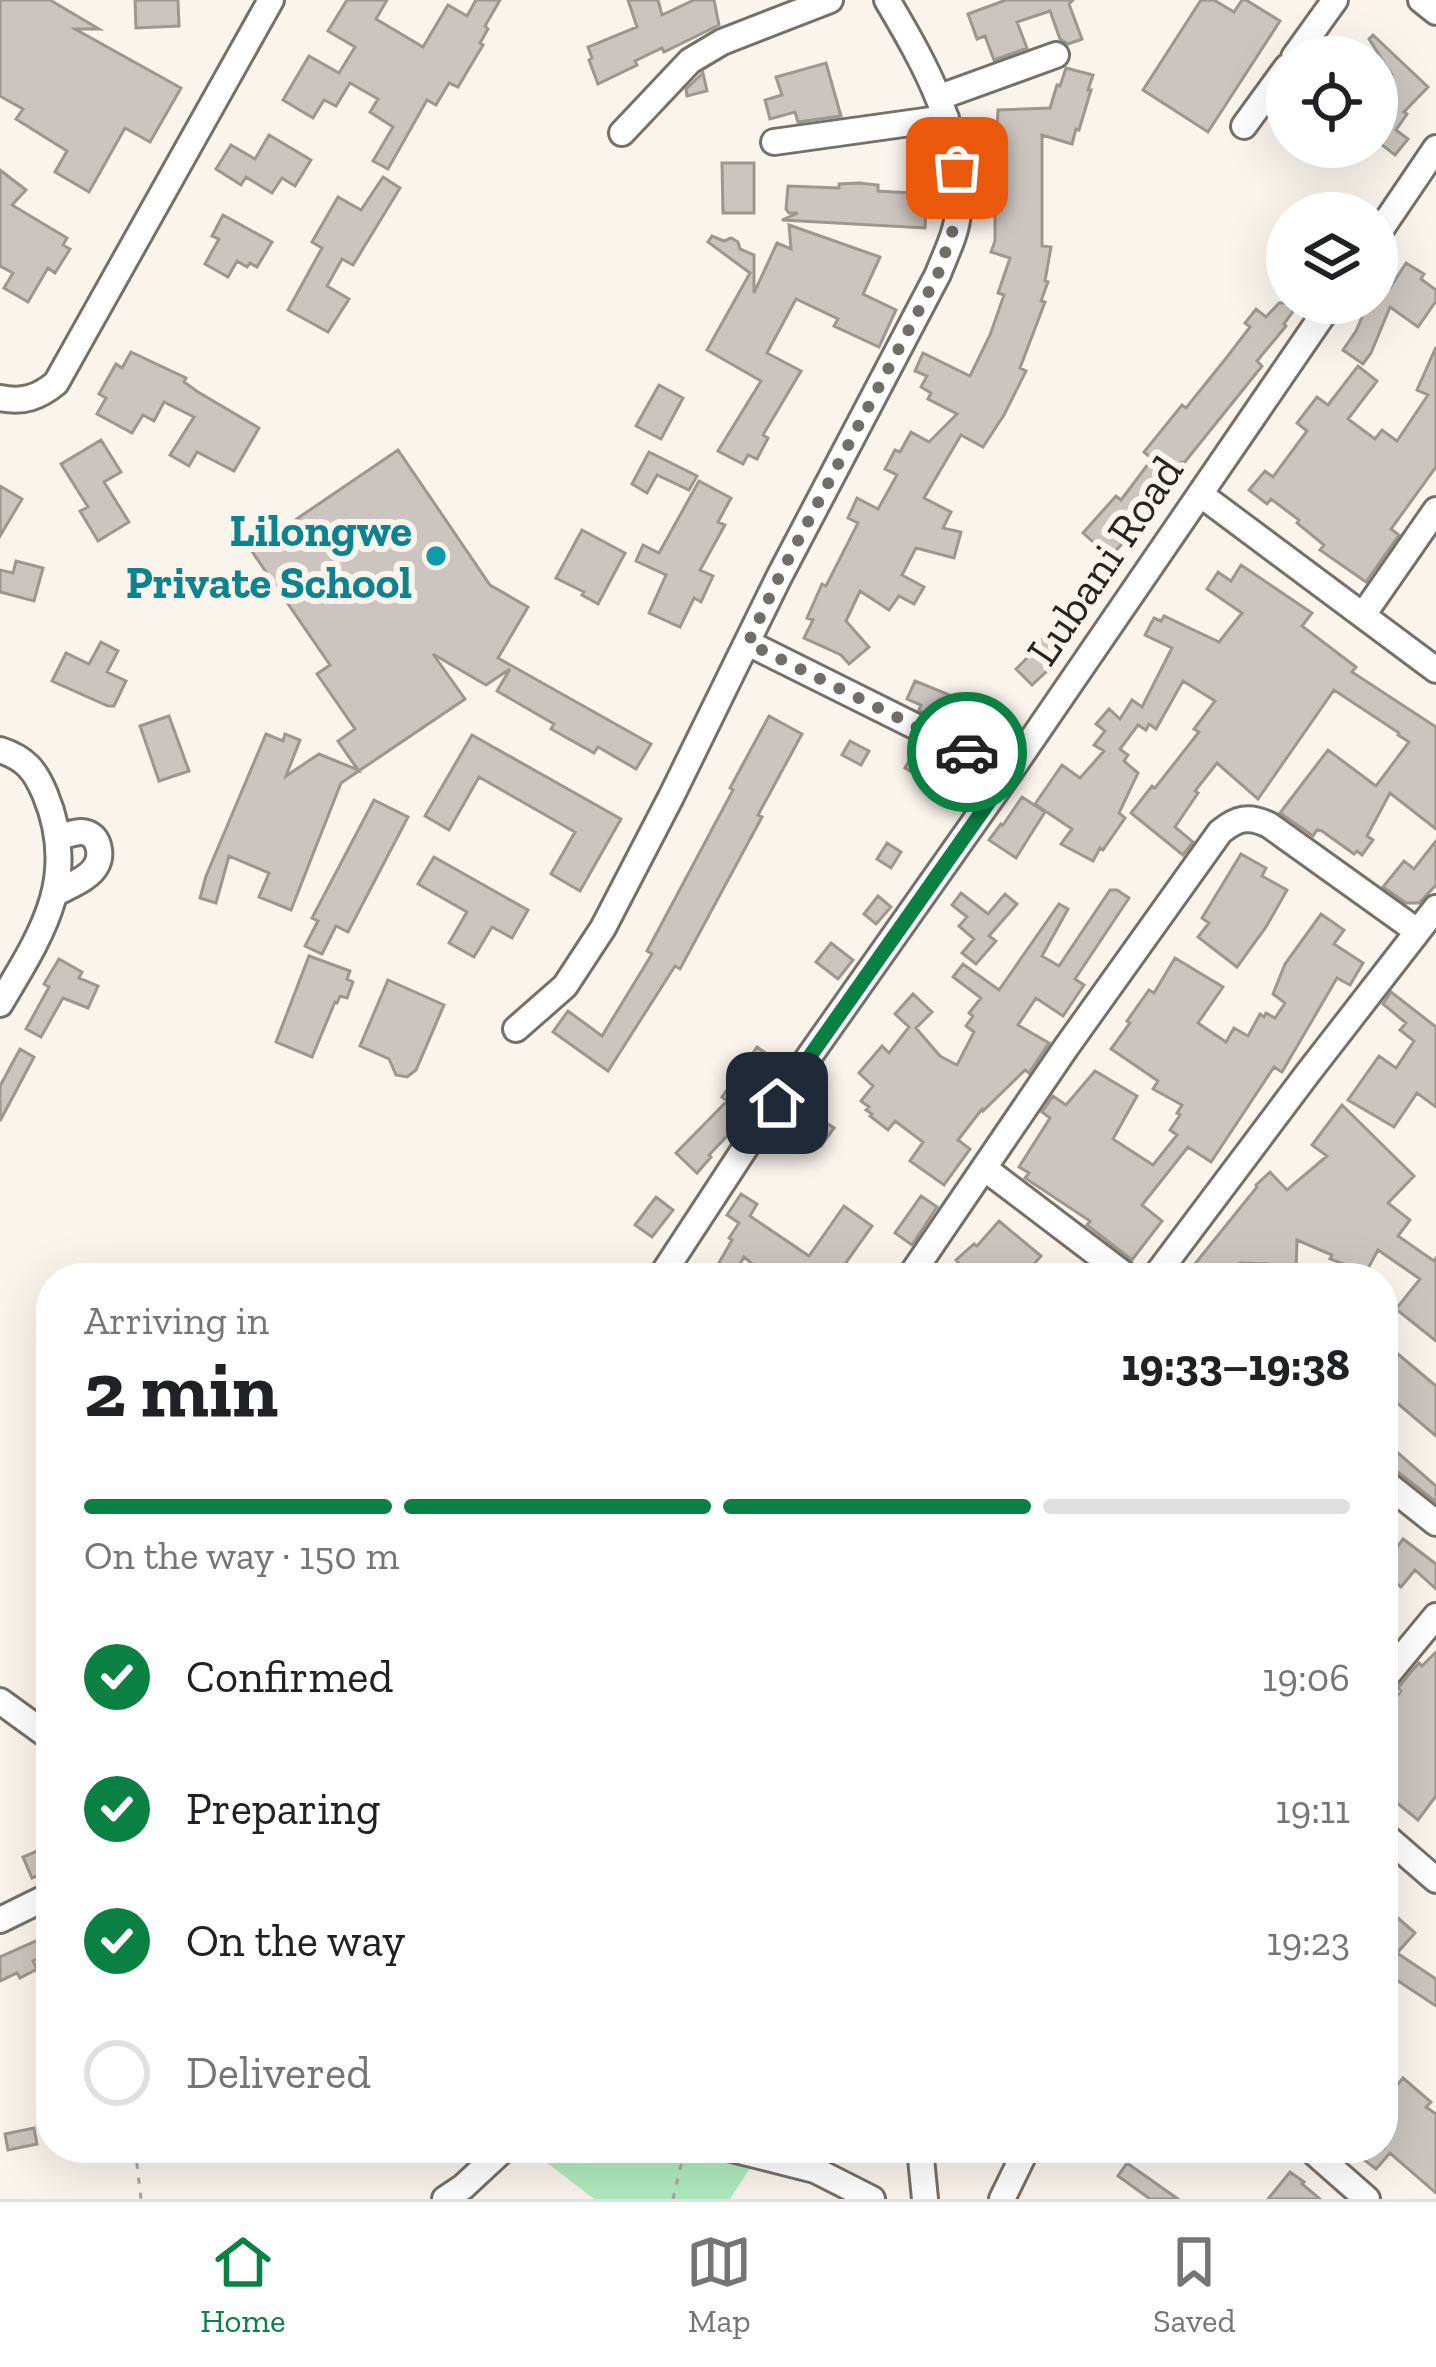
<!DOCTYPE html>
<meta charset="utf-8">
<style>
body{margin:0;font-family:"Zilla Slab",serif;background:#f6f6f6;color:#202124;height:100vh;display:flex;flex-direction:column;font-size:45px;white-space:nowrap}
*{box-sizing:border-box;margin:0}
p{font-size:39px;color:#757577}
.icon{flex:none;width:66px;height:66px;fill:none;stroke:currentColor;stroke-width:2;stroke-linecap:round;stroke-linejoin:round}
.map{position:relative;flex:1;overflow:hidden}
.sheet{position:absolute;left:36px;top:1263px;width:1362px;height:900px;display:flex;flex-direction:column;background:#fff;border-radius:48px;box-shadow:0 12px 48px #0002}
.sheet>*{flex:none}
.tools{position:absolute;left:1266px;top:36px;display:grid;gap:24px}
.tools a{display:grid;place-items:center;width:132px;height:132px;border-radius:50%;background:#fff;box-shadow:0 12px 48px #0002;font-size:60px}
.pin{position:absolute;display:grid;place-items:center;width:102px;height:102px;color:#fff;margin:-51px;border-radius:24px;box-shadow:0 6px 18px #0006}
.courier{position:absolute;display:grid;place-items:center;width:120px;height:120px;margin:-60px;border:9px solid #0b8043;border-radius:50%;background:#fff;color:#222;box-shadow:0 3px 15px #0007}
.head em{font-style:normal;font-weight:700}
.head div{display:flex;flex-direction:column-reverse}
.head{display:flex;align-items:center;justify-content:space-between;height:204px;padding:0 48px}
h1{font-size:78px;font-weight:700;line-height:90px}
.bar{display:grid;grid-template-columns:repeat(4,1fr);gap:18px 12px;align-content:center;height:144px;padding:0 48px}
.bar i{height:15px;border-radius:9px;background:#e0e0e0}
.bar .on{background:#0b8043}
.bar p{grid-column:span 4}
ol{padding:0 48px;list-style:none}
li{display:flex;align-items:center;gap:36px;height:132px}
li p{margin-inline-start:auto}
li .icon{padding:12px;border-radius:50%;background:#0b8043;color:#fff;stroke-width:4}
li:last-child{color:#757577}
li i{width:66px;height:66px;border:6px solid #e0e0e0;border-radius:50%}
.menu{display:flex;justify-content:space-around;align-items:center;height:168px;border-top:3px solid #e0e0e0;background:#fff;font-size:33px;color:#757577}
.menu a{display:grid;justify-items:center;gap:6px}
.menu .on{color:#0b8043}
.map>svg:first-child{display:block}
.green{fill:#b0ebbf}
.building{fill:#ccc5bf;stroke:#9d9790;stroke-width:3}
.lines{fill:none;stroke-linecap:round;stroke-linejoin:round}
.minor-casing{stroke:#76706a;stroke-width:30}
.path{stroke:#aba6a1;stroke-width:3;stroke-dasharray:6 9;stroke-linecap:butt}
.minor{stroke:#fff;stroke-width:24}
.done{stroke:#716d69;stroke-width:12;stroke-dasharray:0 21.6}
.route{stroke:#0b8043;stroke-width:15}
.culture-dot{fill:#0f9aa8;stroke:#fbf4ed;stroke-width:4.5}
.labels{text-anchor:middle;stroke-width:12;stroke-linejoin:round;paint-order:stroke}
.culture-label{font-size:45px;font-weight:bold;fill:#0d838f;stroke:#fbf4ed;text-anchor:end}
.street-label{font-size:45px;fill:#272522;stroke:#fbf4ed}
</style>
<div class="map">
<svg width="1436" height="2199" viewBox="0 0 1436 2199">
<rect width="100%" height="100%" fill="#fbf4ed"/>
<path class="green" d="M528,2148H763L730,2199H594Z"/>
<path class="building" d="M0,0H50L99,29H75L181,88L150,142L125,128L89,192L55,172L67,151L16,119L23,109L0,96Z
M135,0H178L179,26L136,28Z
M347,0H387L376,19L423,47L448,5L467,16L476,0H500L485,26L488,29L480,43L483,45L458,87L449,83L436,105L427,100L388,169L373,161L393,127L370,112L378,99L350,83L336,106L324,100L313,118L283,100L309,56L339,73L355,47L328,31Z
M628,0H658L662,15L694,0H714L719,25L664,52L662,48L635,61L637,65L598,84L589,60L592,58L588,47L637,27Z
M1006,0H1073L1069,4L1082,39L1068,44L1060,39L1050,11L1017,22L1027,48L994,60L985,36L977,39L968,14Z
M1201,0H1214L1234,12L1242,0H1246L1280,21L1208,132L1143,90Z
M1373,35L1428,87L1404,112L1407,114L1396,130L1408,139L1395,155L1377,141V97L1392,75L1369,39Z
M826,63L841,116L798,122L795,112L770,119L765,100L782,95L776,77Z
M1066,68L1093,75L1088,90H1091L1079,130L1076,129L1072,144L1042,135V246L1051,247L1045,281L1048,282L1041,301L1045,302L1020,368L1026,371L1004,415L983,447L961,435L924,498L951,512L943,528L961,532L954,558L916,548L902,575L924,587L914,604L899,596L889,610L860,591L846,621L869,647L849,664L841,655L804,638L813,620L807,618L822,584L826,586L858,523L848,518L857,498L878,509L897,475L885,469L895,450L900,452L911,432L929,442L957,414L928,399L931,393L921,387L927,376L915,371L923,353L970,376L990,335L1004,295L998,293L1010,258L991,252L995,241V210H1001V168H995L998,110L1050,108L1057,85L1060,86Z
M703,73L707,91L687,96L686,89Z
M269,135L311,160L295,186L282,178L272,193L246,177L241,185L216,169L231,145L255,159Z
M722,163H754V213H723Z
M0,170L26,190L12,205L67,238L63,245L70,249L55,273L48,268L28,302L4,288L13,273L0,266Z
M383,177L400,188L353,265L342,259L327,286L349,299L328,332L288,310L322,248L312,242L338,197L361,210Z
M859,183L878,185V191L912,193V188L927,189L925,228L782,220L798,213H789L786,209L788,186L839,188V184Z
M223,215L272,242L257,267L250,263L247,267L237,261L228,277L205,264L219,239L212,236Z
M789,225L880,257L863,294L896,310L879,347L834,326L838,319L796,299L767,353L801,371L763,435L768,438L757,459L748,455L743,464L718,451L761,381L707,350L750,273L708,242L712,236L724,241L731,238L738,242L740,249L754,255V293L777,243L791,249Z
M1406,263L1424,274L1421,279L1436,290V301L1418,327L1390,307L1371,353L1363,364L1343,350L1356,331L1366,308L1369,310L1373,303H1377V297L1384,285L1390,288Z
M1279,303H1299L1284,324L1286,326L1257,361L1262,366L1184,463L1182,462L1172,474L1167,470L1134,512L1144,520L1110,557L1083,533L1116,496L1121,500L1152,459L1144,452L1182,405L1186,408L1227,357L1250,327L1245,323L1256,309L1266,317Z
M1436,347V467L1391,529L1399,535L1366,582L1320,550L1324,545L1297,523L1299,520L1271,499L1267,504L1249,490L1265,471L1273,477L1307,431L1297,423L1317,397L1328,405L1358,366L1377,381L1348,419L1375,439L1382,430L1397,441L1428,395L1417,390Z
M131,352L186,378L184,382L198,392L259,428L234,471L197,452L189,466L170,455L194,417L164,402L154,421L143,415L132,433L97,414L106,398L99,394L116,364L122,368Z
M659,385L683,398L661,439L636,426Z
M101,440L121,472L104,482L129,522L98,541L80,511L88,507L61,464Z
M398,450L490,585L528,607L498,658L651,744L636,769L598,747L594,753L551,729L554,724L497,691L510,669L486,685L433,654L465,699L341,783L291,910L259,897L269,873L229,856L216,903L200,898L206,876L266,734L283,741L285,734L300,740L286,776L319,754L358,770L338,741L355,729L317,674L330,665L251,550Z
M649,452L697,476L689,490L657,475L647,493L632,484Z
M699,481L731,498L718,522L725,525L700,570L713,576L701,602L694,598L680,627L649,613L666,575L636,561L643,545L659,553Z
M0,486L22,499L0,536Z
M582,530L625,553L598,604L582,595L584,592L556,578Z
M16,561L43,568L34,601L0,592V570L13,573Z
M1241,565L1312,613L1302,626L1356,667L1352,672L1436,727V829L1390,793L1367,836L1373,840L1362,855L1357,851L1354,854L1322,831L1317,830L1313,836L1280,813L1328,750L1376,786L1409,742L1398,735L1399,733L1334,690L1258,799L1217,763L1195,791L1198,793L1175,827L1193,842L1183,855L1131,813L1152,786L1155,788L1199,732L1194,729L1215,701L1183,681L1156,729L1149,724L1146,730L1138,725L1120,749L1128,755L1124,761L1138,773L1119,813L1125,818L1103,850L1100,848L1093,861L1061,844L1072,829L1035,804L1062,765L1080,778L1104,751L1094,745L1105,731L1096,724L1109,709L1120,719L1132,700L1142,707L1172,648L1145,635L1154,618L1161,621L1164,616L1219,642L1242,613L1207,589L1218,572L1231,581Z
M1048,631L1066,643L1046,672L1032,685L1016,669L1033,652Z
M101,642L118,651L107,672L126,681L114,706H108L52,681L66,653L89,664Z
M915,681L957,698L952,710L975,720L968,734L919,710L921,705L907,699Z
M169,716L189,771L159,781L140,726Z
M769,716L802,734L758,815L762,817L680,969L675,966L608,1071L553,1032L568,1011L602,1036L652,954L647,951L733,790L730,788Z
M472,735L621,819L580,891L551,874L575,832L479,777L449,830L425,816Z
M850,741L869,751L861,765L842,755Z
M915,751L934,763L924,779L905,768Z
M1022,797L1045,812L1016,858L989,840L1001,824L1003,825Z
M374,800L408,817L348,932L336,926L322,954L305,946L318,921L312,918Z
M1436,841V885L1419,903H1406L1383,887L1404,861L1414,869Z
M887,843L901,852L891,868L877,859Z
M1241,854L1266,868L1262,876L1287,890L1266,927L1237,967L1198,937L1209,923L1202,918Z
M434,857L528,910L512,938L492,927L474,957L449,943L467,912L418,884Z
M1110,890H1117L1129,898L1075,979L1084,985L1063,1016L1036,998L1018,1025L1049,1043L1029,1073L1025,1070L983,1111L982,1109L958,1140L970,1149L944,1185L910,1161L923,1142L895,1121L888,1130L870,1116L872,1114L866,1110L869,1107L861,1101L873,1086L859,1073L882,1046L889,1053L909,1027L895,1014L913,994L932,1012L916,1028L940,1056L957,1065L974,1032L966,1026L973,1016L969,1013L981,998L953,977L963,964L999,990L1059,904L1068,909L1042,956L1059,966Z
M961,893L988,914L1005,894L1017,904L989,936L996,941L976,964L962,953L974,939L959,926L967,917L952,905Z
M878,896L891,907L876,924L864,914Z
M1321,914L1344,930L1334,944L1363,963L1350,985L1337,978L1282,1072L1274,1067L1211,1162L1188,1147L1142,1205L1162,1221L1132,1260L1087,1225L1090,1221L1025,1178L1029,1173L1019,1167L1050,1118L1042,1112L1053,1096L1066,1105L1095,1071L1137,1096L1113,1139L1153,1165L1177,1135L1170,1130L1180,1115L1177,1113L1182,1105L1153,1089L1158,1081L1111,1049L1130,1023L1127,1021L1149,990L1154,993L1175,958L1223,987L1198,1023L1226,1042L1234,1028L1248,1036L1260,1014L1264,1017L1266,1013L1275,1018L1285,1003L1273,994L1285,964Z
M831,943L853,960L838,979L816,962Z
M309,956L350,971L347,979L353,982L347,998L340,996L337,1003L335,1002L312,1057L276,1042Z
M59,959L82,972L79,978L98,986L88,1008L63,998L41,1037L26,1029L49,987L44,984Z
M388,980L444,1005L416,1070L407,1077L396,1075L389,1059L360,1046Z
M1391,992L1436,1027V1107L1417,1093L1394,1127L1348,1100L1379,1056L1396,1068L1414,1041L1400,1030L1406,1023L1383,1004Z
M757,1047L770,1056L752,1083L756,1086L746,1099L751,1103L742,1115L745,1117L709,1155L711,1157L697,1173L676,1153L727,1101L722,1097Z
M20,1049L34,1057L0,1121V1086Z
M1342,1105L1414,1176L1388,1203L1410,1220L1398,1236L1434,1261L1436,1258V1341L1396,1309L1420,1279L1378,1250L1366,1272L1330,1259L1332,1255L1297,1240L1296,1270L1269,1272V1264L1240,1263L1228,1278H1210L1194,1265L1257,1187L1256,1185L1270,1172L1287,1190L1327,1156L1312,1145Z
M819,1118L834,1128L821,1146L806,1137Z
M741,1194L757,1204L750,1216L809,1256L844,1206L872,1226L835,1278H770L744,1257L732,1278L716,1268L732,1240L729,1238L739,1223L727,1215Z
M921,1196L937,1207L912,1245L895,1233Z
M656,1197L673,1210L652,1237L635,1225Z
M999,1221L1041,1256L1022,1278H972L956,1260L974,1244L977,1246Z
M1398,1354L1436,1386V1436L1383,1391V1372Z
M1383,1440L1436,1486V1502L1393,1468L1383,1465Z
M1383,1537L1398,1546L1403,1539L1436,1564V1589L1415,1570L1401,1587L1383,1573Z
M1436,1652V1796L1418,1820L1397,1803L1394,1807L1383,1799V1714L1401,1691L1398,1688L1410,1673L1419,1663L1422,1666Z
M51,1845V1870L32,1878L23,1857Z
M1383,1905L1415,1933L1397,1953L1436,1979V2006L1383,1971Z
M36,1941L44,1955L33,1961L37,1969L20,1978L17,1973L0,1981V1957Z
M1403,2078L1431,2102L1426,2107L1436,2114V2193L1390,2153L1376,2169L1363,2159L1372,2148H1384L1383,2102Z
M34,2128L37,2144L8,2150L5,2134Z
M1127,2163L1178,2199H1150L1118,2176Z
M1290,2172L1304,2182L1302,2184L1320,2199H1268Z"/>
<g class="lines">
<g class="minor-casing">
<path id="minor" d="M1421,0L1436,12
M1294,57L1335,0
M940,97L1056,55
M1244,126L1287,67
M622,133L690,61L722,42L830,0
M774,142L946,118
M1377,235L1436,148
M0,398C23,403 39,397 56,383L271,0
M1200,494L1436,670
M1363,615L1436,510
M748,643L1009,773
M0,750C25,758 35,770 45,794C80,878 42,933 0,1004
M55,894C68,886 89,879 96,866C102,856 100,838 87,833C79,830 67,835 59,837
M516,1029L565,986L603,928L671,797L779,577L938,274C945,255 957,233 958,212C964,132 926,66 887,0
M984,1168L1129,1278
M660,1278L751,1139L1009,773L1331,303
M909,1278L1065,1049L1220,832C1237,818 1249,815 1269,825L1417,931
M1154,1278L1308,1073L1436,908
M1383,1481L1436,1523
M1383,1680L1436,1616
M0,1701L51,1738
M1383,1834L1436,1880
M0,1920L51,1895
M728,2148L815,2170L872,2199
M920,2148L925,2199
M1309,2148L1367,2199
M445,2199L463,2187L505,2148
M1002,2199L1027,2148"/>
</g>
<path class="path" d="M135,2148L141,2199
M673,2199L685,2148"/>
<use href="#minor" class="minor"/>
</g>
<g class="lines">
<path class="done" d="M957,168L958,215L938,274L779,577L748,643L967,752"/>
<path class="route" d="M777,1103L1010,772L967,752"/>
</g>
<circle class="culture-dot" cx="436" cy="556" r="12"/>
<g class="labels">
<g class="culture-label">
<text x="412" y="546">Lilongwe<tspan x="412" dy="52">Private School</tspan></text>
</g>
<g class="street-label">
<text transform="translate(1104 560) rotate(-56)" y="16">Lubani Road</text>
</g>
</g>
</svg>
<div class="tools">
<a><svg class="icon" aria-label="locate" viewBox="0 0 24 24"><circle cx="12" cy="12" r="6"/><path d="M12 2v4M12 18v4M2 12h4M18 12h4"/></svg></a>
<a><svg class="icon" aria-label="layers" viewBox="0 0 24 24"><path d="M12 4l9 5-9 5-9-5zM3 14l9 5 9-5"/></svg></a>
</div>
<div class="pin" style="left:957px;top:168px;background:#ea580c"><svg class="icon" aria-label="bag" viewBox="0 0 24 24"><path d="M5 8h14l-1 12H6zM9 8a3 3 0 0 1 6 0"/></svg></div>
<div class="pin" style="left:777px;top:1103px;background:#1f2937"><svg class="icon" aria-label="home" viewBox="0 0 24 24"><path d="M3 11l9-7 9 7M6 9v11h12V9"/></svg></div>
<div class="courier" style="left:967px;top:752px"><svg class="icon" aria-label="car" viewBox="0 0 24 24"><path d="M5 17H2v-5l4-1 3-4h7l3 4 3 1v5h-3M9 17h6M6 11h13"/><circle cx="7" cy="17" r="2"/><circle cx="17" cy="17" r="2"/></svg></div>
<section class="sheet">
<div class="head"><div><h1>2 min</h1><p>Arriving in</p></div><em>19:33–19:38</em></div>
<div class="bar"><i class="on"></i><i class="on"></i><i class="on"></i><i></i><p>On the way · 150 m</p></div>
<ol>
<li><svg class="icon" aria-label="check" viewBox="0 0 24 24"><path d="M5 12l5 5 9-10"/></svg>Confirmed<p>19:06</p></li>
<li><svg class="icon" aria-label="check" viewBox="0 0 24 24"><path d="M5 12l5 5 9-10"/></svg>Preparing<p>19:11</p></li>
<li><svg class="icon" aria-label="check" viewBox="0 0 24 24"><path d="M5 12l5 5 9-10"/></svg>On the way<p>19:23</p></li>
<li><i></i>Delivered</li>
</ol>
</section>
</div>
<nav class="menu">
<a class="on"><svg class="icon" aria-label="home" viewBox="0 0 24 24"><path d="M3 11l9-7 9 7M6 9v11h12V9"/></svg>Home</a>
<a><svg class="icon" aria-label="map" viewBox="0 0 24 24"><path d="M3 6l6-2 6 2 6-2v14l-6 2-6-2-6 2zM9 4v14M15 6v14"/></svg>Map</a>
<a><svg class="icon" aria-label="saved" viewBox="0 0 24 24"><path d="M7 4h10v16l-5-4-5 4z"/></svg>Saved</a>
</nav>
